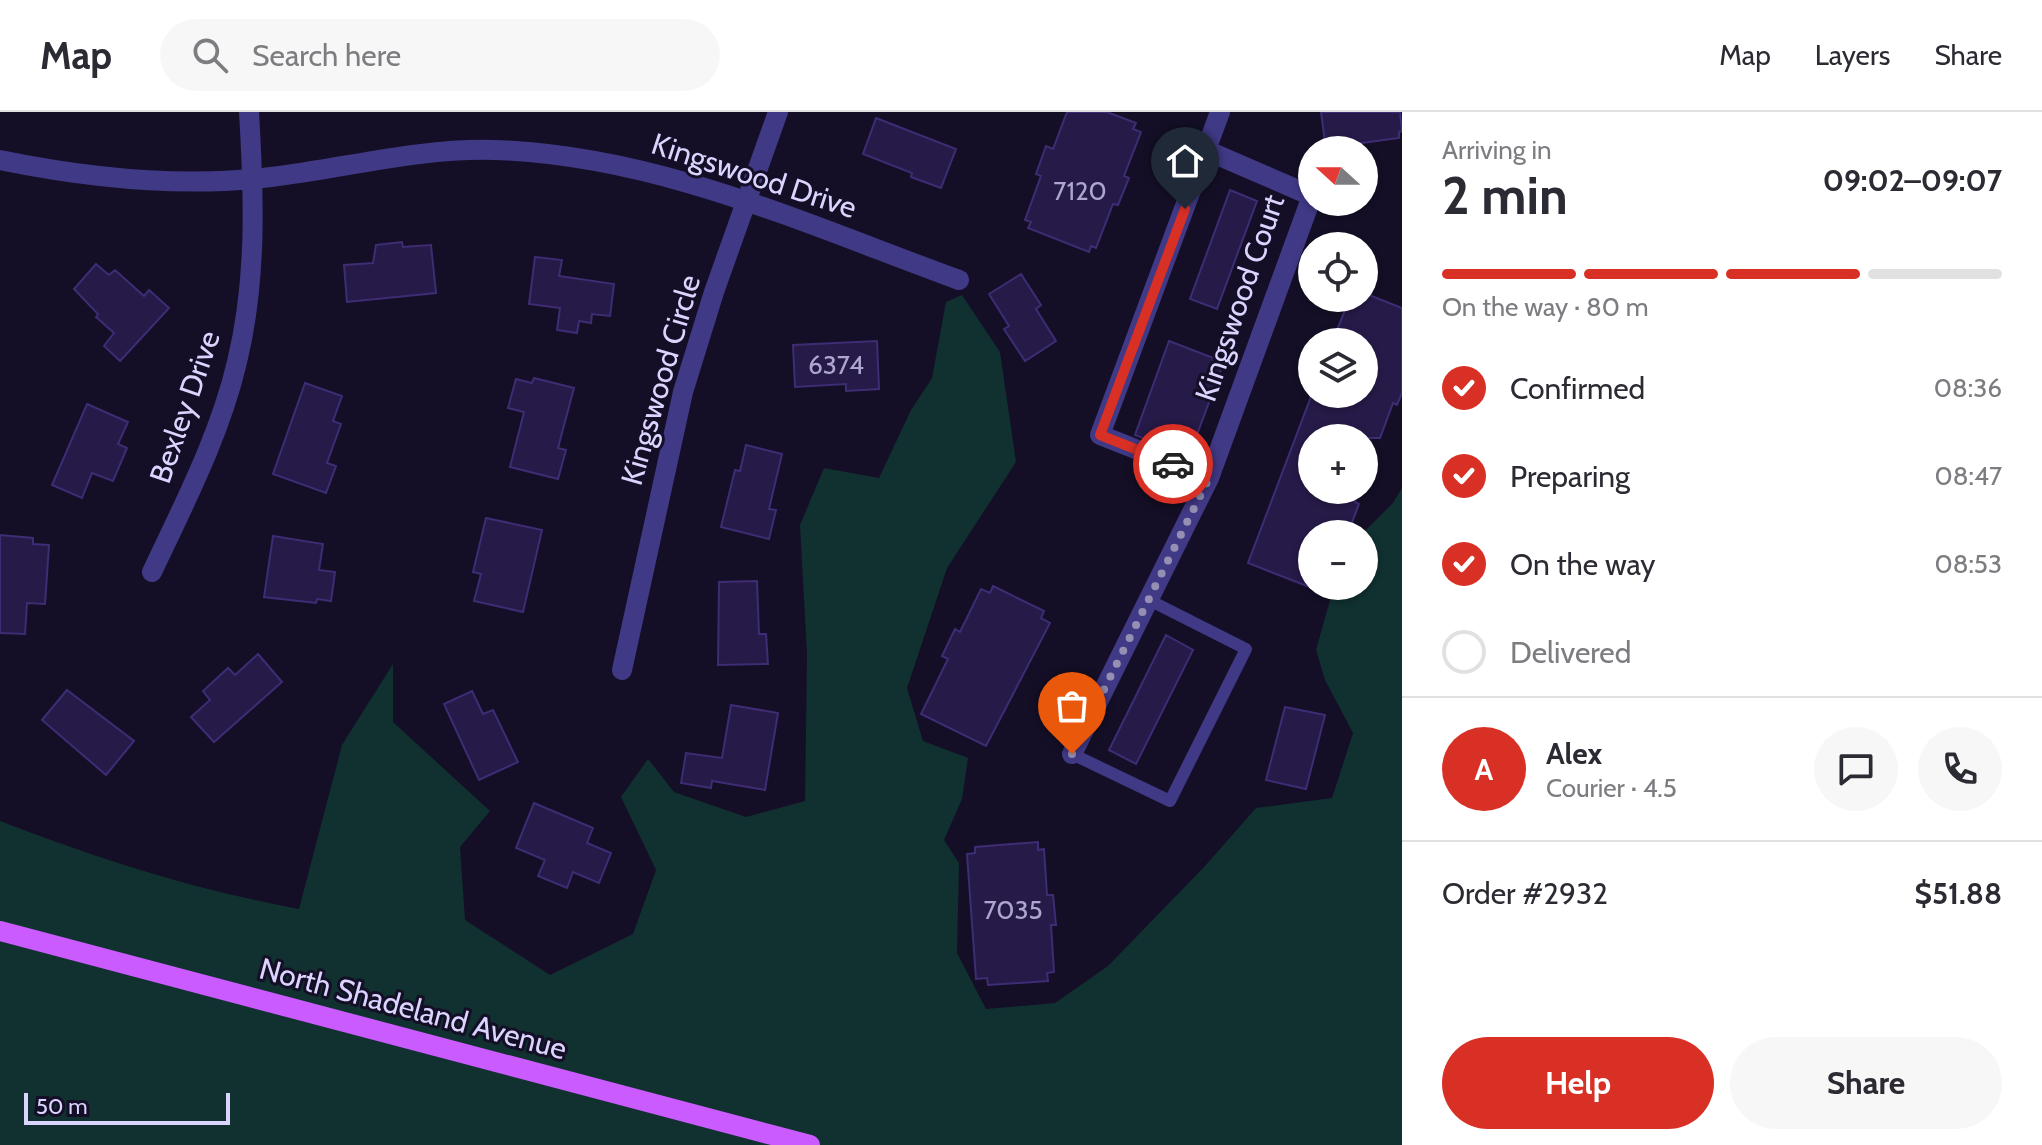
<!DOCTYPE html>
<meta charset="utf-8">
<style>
body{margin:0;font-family:Cabin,sans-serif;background:#f7f7f7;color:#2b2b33;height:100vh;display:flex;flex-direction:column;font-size:30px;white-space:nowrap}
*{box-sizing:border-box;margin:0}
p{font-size:26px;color:#7c7c81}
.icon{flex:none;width:44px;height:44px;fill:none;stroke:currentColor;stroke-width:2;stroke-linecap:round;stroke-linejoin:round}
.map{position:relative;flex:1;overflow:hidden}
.side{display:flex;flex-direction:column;background:#fff;width:640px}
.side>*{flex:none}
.needle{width:52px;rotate:291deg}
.tools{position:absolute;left:1298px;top:24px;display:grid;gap:16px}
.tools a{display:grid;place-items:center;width:80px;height:80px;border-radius:50%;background:#fff;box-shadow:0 2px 6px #0004;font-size:40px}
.scale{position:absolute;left:24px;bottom:20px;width:206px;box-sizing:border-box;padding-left:8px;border:4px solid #dbd4ff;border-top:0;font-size:22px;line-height:28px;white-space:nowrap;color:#dbd4ff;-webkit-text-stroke:6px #140f26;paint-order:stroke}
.pin{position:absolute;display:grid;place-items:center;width:68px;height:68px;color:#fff;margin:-82px -34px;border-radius:50% 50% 50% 0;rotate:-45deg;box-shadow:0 0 8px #0007}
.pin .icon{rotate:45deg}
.courier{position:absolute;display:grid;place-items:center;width:80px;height:80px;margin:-40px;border:6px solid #d93025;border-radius:50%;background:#fff;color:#222;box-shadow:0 2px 10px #0007}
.overview em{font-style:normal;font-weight:700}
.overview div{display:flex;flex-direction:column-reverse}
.overview{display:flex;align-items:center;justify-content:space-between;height:136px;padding:0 40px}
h1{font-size:52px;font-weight:700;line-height:60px}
.bar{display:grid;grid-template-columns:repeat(4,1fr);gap:12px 8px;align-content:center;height:96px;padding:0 40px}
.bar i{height:10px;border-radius:6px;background:#e1e1e2}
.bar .on{background:#d93025}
.bar p{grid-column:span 4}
.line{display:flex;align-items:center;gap:20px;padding:0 40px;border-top:2px solid #e1e1e2}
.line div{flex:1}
.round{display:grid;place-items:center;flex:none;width:84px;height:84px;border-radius:42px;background:#f7f7f7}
ol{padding:0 40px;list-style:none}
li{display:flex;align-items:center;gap:24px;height:88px}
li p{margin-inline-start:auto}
li .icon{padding:8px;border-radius:50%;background:#d93025;color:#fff;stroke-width:4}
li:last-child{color:#7c7c81}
li i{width:44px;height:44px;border:4px solid #e1e1e2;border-radius:50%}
.cta{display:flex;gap:16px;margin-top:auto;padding:16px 40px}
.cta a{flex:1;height:92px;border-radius:48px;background:#d93025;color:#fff;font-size:32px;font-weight:700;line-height:92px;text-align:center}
.cta a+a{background:#f7f7f7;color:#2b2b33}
header{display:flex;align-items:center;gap:48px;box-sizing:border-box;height:112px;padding:0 40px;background:#fff;border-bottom:2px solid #e1e1e2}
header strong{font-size:38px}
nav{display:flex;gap:44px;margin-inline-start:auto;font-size:28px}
.search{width:560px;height:72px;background:#f7f7f7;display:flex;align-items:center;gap:20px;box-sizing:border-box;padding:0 28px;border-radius:44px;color:#7c7c81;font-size:30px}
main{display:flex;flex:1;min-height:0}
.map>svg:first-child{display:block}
.green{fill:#113030}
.building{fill:#261a48;stroke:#3e2c74;stroke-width:2}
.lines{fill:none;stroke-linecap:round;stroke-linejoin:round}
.service{stroke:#403986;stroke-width:12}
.minor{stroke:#403986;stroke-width:20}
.primary{stroke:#ca5bff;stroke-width:20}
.done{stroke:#958fb3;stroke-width:8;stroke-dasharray:0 14.4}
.route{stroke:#d93025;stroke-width:10}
.labels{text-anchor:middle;stroke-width:6;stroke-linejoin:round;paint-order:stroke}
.number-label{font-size:26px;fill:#aea6d1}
.street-label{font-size:30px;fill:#dbd4ff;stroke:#140f26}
</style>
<header>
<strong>Map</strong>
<div class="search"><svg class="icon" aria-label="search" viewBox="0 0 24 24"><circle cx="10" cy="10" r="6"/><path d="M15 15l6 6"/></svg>Search here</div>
<nav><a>Map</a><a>Layers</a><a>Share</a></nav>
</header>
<main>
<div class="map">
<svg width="1402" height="1033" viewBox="0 0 1402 1033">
<rect width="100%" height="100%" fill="#140f26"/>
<path class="green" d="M962,183L1000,240L1016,350L947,456L907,576L923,629L968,646L962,687L944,728L959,751L957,841L986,897L1055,891L1108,854L1205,754L1256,696L1332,686L1353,621L1325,568L1316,538L1334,474H1364L1362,422L1393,391L1402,376V1033H0V709C101,748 192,777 299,797L342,633L393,552V610L490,699L460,735L465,808L550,863L633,822L656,758L621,685L648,647L674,680L746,705L805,689L807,542L800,413L824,356L879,366L911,298L932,266L946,190Z"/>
<path class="building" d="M1067,0H1107L1136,11L1133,17L1141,20L1124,64L1129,66L1118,93L1113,92L1096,136L1091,134L1089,140L1028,116L1031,110L1025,108L1041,64L1036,62L1046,34L1053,37Z
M1321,0H1400L1402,19L1399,20V26L1332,35V29L1325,30Z
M876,6L956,37L941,76L911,65L912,61L863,42Z
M1230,78L1257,89L1217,197L1190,187Z
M402,130L403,135L431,133L436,181L347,190L344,153L373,151L376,133Z
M535,145L562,148L559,164L614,172L610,204L592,202L591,211L579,209L577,221L557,218L560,196L529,192Z
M96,152L109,163L115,158L144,184L149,178L169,196L120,249L104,234L114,221L96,205L98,202L74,177Z
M1021,162L1041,193L1036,197L1056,229L1025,249L1004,217L1009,214L989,182Z
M1364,181L1402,196V281L1397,293L1393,291L1380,326H1312V378H1359L1355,390L1359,392L1348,421L1312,422V476L1248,451L1312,282H1364V230H1332L1350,186H1364Z
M877,229L879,277L846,279V272L795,275L793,233Z
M1169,229L1224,250L1189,344L1135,323Z
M534,266L574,276L558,336L566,338L558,367L510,355L524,300L508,296L516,267L532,271Z
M305,271L342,284L333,309L341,312L327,351L336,354L326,381L273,362Z
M87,292L128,310L118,332L127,336L113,369L92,361L82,386L52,373Z
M746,333L782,342L769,397L776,398L769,427L721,415L735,358L740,359Z
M486,406L542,418L523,500L474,489L481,462L473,460Z
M0,423L33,426V432L49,433L45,492L27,491L25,522L0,521Z
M273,424L323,432L319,458L335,460L331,489L317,487L316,491L264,485Z
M757,469L759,522H766L768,552L718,553L719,470Z
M993,474L1044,499L1041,506L1050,511L986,634L921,602L948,547L942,544L955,517L960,520L981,477L990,481Z
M1166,523L1193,538L1136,652L1109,638Z
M258,542L282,570L214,630L191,605L210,588L203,579L228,556L235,563Z
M67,578L134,629L106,663L42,608Z
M472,579L483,602L493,598L518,650L479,668L444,592Z
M731,593L778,601L765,678L712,669L711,676L681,671L686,641L722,646Z
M1285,595L1325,603L1306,677L1266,668Z
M534,691L593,716L587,731L611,741L599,771L573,760L567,776L538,764L545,748L516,736Z
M1038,730V738L1044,737L1047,783H1053L1056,813H1051L1054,860L1047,861L1048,869L988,873L987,866L976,867L967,742L975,741V735Z"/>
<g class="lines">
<path class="service" d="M1072,642L1170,689L1246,537L1149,488"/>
<path class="minor" d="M0,48C88,66 182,76 271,65C346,56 418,36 494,38C657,43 808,113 959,168
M1209,366L1100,323L1220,0
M152,460C184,392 220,323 237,250C257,168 254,84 249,0
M622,558L683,280L714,180L778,0
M1072,642L1209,366L1312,84L1208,39"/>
<path class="primary" d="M0,819L810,1033"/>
</g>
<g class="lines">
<path class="done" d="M1072,642L1209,366L1173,352"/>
<path class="route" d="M1173,352L1100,323L1185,97"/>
</g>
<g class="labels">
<g class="number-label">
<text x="1080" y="88">7120</text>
<text x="836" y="262">6374</text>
<text x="1013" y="807">7035</text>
</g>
<g class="street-label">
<text transform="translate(754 64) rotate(18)" y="10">Kingswood Drive</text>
<text transform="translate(1240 186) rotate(-71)" y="10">Kingswood Court</text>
<text transform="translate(661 268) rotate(-74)" y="10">Kingswood Circle</text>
<text transform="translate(185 295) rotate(-71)" y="10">Bexley Drive</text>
<text transform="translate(413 897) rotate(15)" y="10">North Shadeland Avenue</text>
</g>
</g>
</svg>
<div class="tools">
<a><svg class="needle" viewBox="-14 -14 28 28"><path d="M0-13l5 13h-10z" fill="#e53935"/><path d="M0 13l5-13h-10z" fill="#7c7c81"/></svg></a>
<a><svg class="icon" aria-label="locate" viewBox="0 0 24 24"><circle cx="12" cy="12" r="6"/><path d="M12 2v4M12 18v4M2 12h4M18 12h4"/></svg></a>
<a><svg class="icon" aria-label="layers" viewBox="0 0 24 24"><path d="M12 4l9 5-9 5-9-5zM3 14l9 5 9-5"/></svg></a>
<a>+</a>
<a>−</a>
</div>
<div class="scale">50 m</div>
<div class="pin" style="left:1072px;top:642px;background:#ea580c"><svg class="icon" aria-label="bag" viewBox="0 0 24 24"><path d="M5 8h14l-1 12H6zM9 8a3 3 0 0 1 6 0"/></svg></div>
<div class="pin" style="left:1185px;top:97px;background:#1f2937"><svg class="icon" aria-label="home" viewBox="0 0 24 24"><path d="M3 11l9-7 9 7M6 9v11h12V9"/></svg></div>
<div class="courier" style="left:1173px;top:352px"><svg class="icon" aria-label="car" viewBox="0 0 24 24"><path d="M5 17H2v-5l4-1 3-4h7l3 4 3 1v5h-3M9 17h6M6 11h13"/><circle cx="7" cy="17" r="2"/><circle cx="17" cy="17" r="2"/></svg></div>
</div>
<section class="side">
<div class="overview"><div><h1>2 min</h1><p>Arriving in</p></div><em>09:02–09:07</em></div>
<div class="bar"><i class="on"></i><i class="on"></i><i class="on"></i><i></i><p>On the way · 80 m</p></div>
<ol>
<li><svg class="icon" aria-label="check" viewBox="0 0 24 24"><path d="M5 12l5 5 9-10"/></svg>Confirmed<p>08:36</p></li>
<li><svg class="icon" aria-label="check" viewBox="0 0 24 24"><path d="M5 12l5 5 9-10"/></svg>Preparing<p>08:47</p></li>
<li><svg class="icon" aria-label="check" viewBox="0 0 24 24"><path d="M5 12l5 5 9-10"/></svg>On the way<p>08:53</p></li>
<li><i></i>Delivered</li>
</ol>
<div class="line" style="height:144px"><b class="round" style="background:#d93025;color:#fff">A</b><div><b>Alex</b><p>Courier · 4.5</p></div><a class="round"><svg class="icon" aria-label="chat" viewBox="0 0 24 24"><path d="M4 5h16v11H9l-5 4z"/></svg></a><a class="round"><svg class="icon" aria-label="phone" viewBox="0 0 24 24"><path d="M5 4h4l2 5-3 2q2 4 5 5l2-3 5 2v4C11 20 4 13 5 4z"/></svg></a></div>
<div class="line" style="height:104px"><div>Order #2932</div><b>$51.88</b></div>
<div class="cta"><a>Help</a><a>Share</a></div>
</section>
</main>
